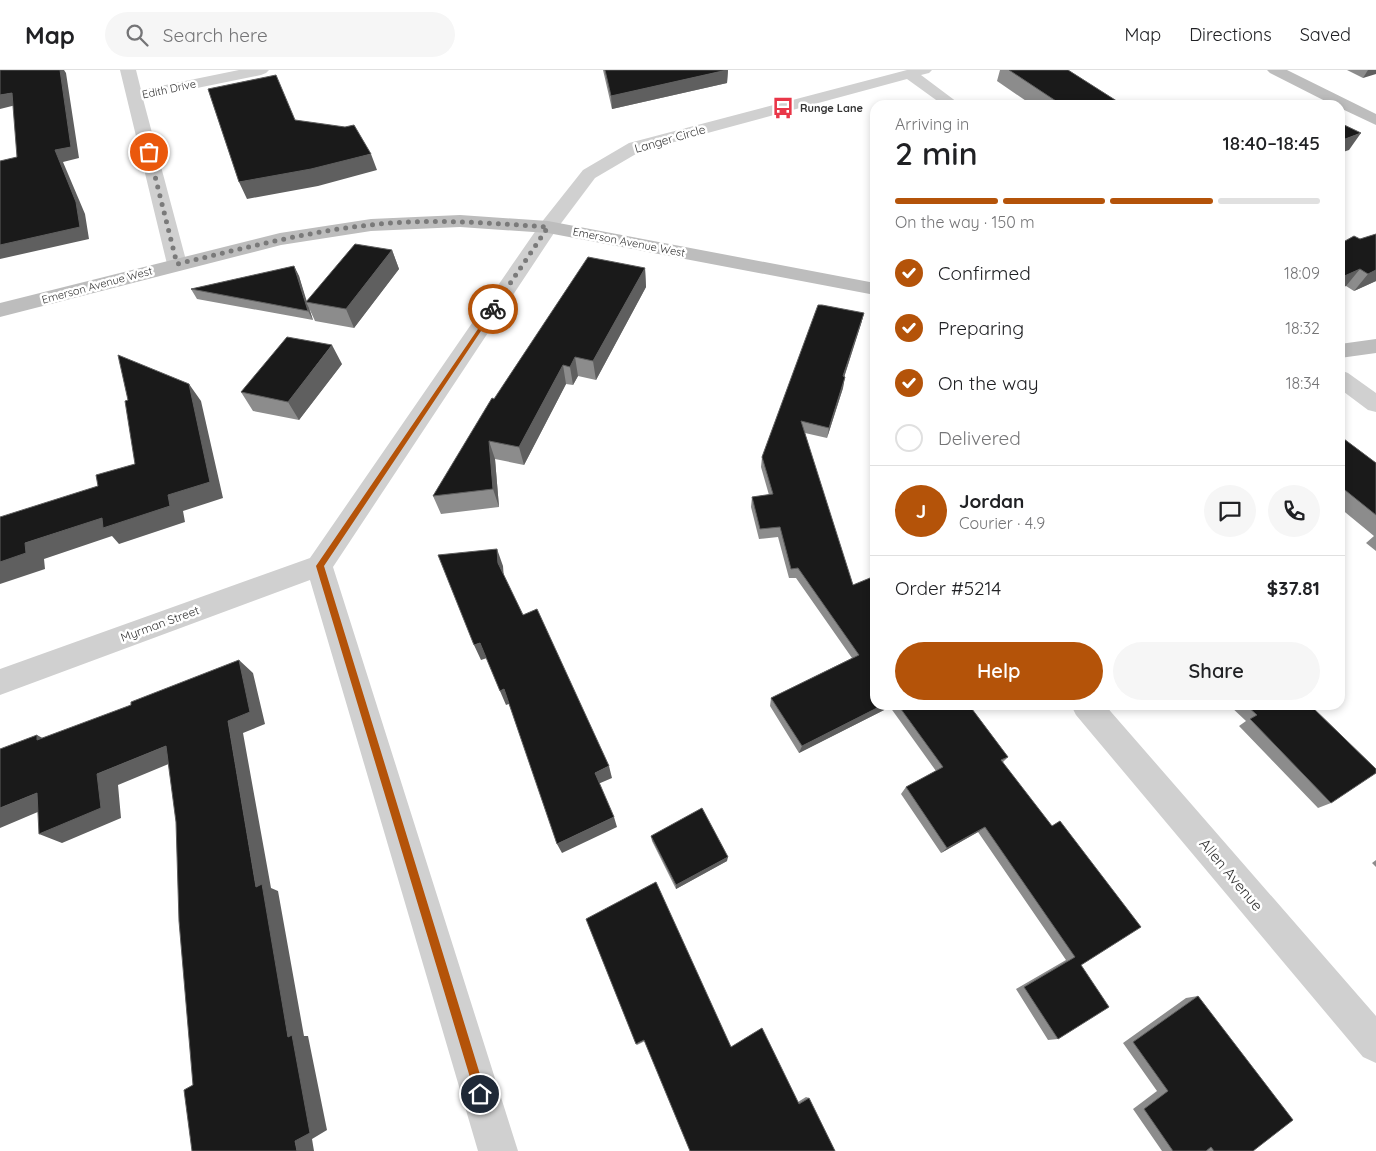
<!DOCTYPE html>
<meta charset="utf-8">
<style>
body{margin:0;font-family:Quicksand,sans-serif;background:#f6f6f6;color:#202124;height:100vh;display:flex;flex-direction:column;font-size:19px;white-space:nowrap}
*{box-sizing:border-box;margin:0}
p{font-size:16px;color:#757577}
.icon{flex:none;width:28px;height:28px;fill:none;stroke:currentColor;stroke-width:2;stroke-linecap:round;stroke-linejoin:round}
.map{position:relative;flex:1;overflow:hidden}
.drawer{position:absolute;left:870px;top:30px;width:475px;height:610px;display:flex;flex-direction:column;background:#fff;border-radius:15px;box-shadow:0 2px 8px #0003}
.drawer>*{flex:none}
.pin{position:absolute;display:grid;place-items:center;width:42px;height:42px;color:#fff;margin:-21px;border:2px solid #fff;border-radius:50%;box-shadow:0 1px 5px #0007}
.courier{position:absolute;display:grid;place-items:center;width:50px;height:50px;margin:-25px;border:4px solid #b45309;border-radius:50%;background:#fff;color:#222;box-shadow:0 1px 6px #0007}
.head em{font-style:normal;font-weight:600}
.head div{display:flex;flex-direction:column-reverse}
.head{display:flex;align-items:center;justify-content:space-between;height:85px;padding:0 25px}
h1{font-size:32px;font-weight:600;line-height:38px}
.bar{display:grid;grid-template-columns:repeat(4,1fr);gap:8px 5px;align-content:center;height:60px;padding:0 25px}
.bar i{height:6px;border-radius:4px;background:#e0e0e0}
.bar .current{background:#b45309}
.bar p{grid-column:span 4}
.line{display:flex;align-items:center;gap:12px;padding:0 25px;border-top:1px solid #e0e0e0}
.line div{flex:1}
.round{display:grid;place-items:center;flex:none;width:52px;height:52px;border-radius:26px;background:#f6f6f6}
ol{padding:0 25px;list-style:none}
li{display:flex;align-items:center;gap:15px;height:55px}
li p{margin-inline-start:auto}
li .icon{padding:5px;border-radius:50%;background:#b45309;color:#fff;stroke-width:4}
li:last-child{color:#757577}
li i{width:28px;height:28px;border:2px solid #e0e0e0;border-radius:50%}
.button{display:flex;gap:10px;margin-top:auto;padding:10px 25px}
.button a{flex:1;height:58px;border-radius:30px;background:#b45309;color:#fff;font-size:20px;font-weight:600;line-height:58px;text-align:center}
.button a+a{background:#f6f6f6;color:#202124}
header{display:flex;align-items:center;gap:30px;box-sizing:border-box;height:70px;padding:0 25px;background:#fff;border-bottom:1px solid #e0e0e0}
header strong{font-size:24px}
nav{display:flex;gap:28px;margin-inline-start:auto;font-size:18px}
.search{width:350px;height:45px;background:#f6f6f6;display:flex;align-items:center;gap:12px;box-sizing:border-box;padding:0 18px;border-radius:28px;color:#757577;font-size:19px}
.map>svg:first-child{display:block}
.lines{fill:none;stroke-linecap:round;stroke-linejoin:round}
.street{fill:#d0d0d0;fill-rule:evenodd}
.secondary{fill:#bdbdbd;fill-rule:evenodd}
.wall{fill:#8c8c8c}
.shaded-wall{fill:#5f5f5f}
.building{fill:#1a1a1a;stroke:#5f5f5f}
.route{fill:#b45309}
.done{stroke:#7a7a7a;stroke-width:5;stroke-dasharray:0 9}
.labels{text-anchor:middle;stroke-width:5;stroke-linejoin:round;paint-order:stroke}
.far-street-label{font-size:11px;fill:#333;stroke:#fff}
.far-poi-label{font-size:11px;font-weight:bold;fill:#333;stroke:#fff;text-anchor:start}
.street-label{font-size:12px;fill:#333;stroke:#fff}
.near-street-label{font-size:15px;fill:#333;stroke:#fff}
</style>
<header>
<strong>Map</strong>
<div class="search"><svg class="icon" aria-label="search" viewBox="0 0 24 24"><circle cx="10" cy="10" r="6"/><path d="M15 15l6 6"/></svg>Search here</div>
<nav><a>Map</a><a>Directions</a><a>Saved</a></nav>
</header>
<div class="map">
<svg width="1376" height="1081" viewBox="0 0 1376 1081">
<rect width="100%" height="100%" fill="#fff"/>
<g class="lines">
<path class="street" d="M120,0H136L141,20L239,0H269L266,3L261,5L143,29L187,194L184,198L177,200L170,198L167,194Z
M907,0H932L929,3L921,5L961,35H943L907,9L641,81L595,108L556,160L333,497L518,1081H478L310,510L0,625V599L310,488L541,153L583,100L629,73Z
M1340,300L1348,303L1376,323V342L1368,340L1340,319Z
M1071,635H1105L1376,946V993L1363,987L1076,645Z"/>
<path class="secondary" d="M1267,0H1287L1376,44V55L1340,38V35H1333L1270,3Z
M460,145L548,151L875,213V225L548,163L460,157L371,161L281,175L0,247V233L280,163L371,149Z
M1376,269V283L1340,288V274Z"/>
</g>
<path class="wall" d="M603,0H728L727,13L612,39Z
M1000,0H1068L1123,35H1032L997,11Z
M1347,0H1376L1363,8Z
M1376,164V211L1354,221L1346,216L1345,171L1360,169Z
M392,180L399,199L354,258L315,251L309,238L313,250L197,229L191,219L294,196L299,206L306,231Z
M645,198L646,217L596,310L578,306L573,315L566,314L524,395L495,389L499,437L441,444L433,426L494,329Z
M864,243L861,254L844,307L843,318L827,368L805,363L875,635H969L1008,687L1003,692L1081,895L1058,969L1048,970L1016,919L1066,890L978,762L941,783L901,724L906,717L936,701L890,637L799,683L770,636L771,628L852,588L796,508H789L778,467L759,469L751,437L752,427L769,425L761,397L762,387Z
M342,294L299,350L253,341L241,322Z
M1340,359L1345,362L1340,366L1376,393V481L1366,473L1374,466L1340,438Z
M1229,635H1310L1331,733L1318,738L1239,656L1246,651Z
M651,766L727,791L676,819L652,771Z
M1376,790V797L1372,793Z
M586,849L731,977L798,1032L806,1027L809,1028L835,1081L645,971L637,975L636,974Z
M1198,926L1253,1081H1162L1133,1039L1157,1021L1123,973L1186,928Z"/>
<path class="shaded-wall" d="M60,0H64L66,3L79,88L63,92L85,144L89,169L0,189V175L55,80Z
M728,0L727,13L612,39L611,26Z
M1368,0H1376V4L1363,8Z
M12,23L20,34L0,39V25Z
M1361,63L1349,80L1340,83V71Z
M371,84L377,100L318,116L247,129L239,112Z
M392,180L399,199L354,258L346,239Z
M294,196L299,206L307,232H306L309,238L313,250L308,241Z
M645,198L646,217L596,310L593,291Z
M1360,199L1346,216L1340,219V208Z
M1376,200V211L1354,221L1368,204Z
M864,243L861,254L841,317L843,306Z
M332,275L342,294L299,350L288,332Z
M575,287L578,306L573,315L570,297Z
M563,295L566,314L524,395L519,377Z
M845,307L843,318L827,368L829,358Z
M189,314L201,331L223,428L183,441L185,452L119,474L112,466L44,489L45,499L0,514V492L25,473L168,425Z
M489,371L495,389L499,437L493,419Z
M497,479L503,496L504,509L498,493Z
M480,573L487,588L481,590L474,575Z
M239,590L253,603L265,654L243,663L271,818L278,821L304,966H308L327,1060L312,1069L314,1081H297L295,1071L288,967L256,817L228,651Z
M504,619L511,633L506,635L500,621Z
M883,635H891L890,637L799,683L802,676Z
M37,665L59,677L37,670Z
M166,676L183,688L118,715L121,748L62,773L39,764L97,704Z
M609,696L612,708L598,714L595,703Z
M37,723L59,733L0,758V738Z
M614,747L617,757L562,783L557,774Z
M985,757L978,762L941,783L947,778Z
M728,787L727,791L676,819V815Z"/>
<path class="building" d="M0,0H60L71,77L55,80L76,132L80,157L0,175V91L17,87L12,23L0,25Z
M605,0H727L611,26Z
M1009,0H1068L1123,35H1062Z
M276,5L295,50L345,57L354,55L371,84L311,99L239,112L208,19Z
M1340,53L1361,63L1340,71Z
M1376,164V200L1368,204L1360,199L1340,208V168L1345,171L1354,166L1360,169Z
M355,174L392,180L346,239L306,232Z
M588,187L645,198L593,291L575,287L570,297L563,295L519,377L489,371L493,419L433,426L492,328L494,329Z
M294,196L308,241L191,219Z
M818,235H822L864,243L843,306L845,307L829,358L801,351L853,515L870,508L875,514V635H883L802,676L771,628L859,585L798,498L791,499L780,457L760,459L752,427L773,424L762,387Z
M287,267L332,275L288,332L241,322Z
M118,285L189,314L210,412L168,425L170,436L103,458L102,448L25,473L26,483L0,492V447L98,416L96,405L135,394L125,331L128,330Z
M1340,359L1345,362L1340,364Z
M1340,366L1376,393V445L1340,416Z
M497,479L498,493L523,545L537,539L609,696L595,703L614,747L557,774L504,619L500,621L480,573L474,575L438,485Z
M239,590L250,642L228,651L256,817L262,814L288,967L292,965L310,1063L295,1071L297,1081H192L184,1020L193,1015L179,851L176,752L166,676L97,704L101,738L39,764L37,723L0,738V679L37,665V670L131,635V632Z
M898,635H969L1008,687L1001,690L1052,756L1060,751L1141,857L1081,895L1109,937L1058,969L1024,917L1075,887L985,757L947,778L906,717L943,697Z
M1246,635H1310L1376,699V703L1331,733L1250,649L1257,645Z
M702,738L728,787L676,815L651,766Z
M656,812L731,977L762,958L799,1034L809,1028L835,1081H690L644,970L636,974L586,849Z
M1198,926L1293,1050L1253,1081H1214L1211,1077L1206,1081H1173L1144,1039L1168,1021L1133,972Z"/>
<path class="route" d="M493,237L495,240L324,496L486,1024L484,1028L480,1029L476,1028L475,1024L316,496Z"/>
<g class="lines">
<path class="done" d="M149,82L177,194C241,179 304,162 370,155C429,148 489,153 548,157L493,239"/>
</g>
<defs>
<g id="bus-bare" transform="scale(1.725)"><path d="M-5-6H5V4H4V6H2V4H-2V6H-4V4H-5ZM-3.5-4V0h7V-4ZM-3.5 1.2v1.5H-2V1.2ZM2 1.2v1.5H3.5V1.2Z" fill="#e93648" stroke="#fff" stroke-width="2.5" paint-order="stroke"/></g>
</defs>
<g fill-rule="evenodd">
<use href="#bus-bare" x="783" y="38"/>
</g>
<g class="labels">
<g class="far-street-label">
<text transform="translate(169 19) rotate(-12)" y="4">Edith Drive</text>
<text transform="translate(629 172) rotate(11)" y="4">Emerson Avenue West</text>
<text transform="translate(97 215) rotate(-15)" y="4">Emerson Avenue West</text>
</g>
<g class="far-poi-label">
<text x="800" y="42">Runge Lane</text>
</g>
<g class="street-label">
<text transform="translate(670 69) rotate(-16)" y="4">Langer Circle</text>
<text transform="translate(160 554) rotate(-20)" y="4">Myrman Street</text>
</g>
<g class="near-street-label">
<text transform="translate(1231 805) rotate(50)" y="5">Allen Avenue</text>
</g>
</g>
</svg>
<div class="pin" style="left:149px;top:82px;background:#ea580c"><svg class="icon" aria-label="bag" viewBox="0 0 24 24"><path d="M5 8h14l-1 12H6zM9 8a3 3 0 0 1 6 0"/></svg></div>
<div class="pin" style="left:480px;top:1024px;background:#1f2937"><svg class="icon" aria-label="home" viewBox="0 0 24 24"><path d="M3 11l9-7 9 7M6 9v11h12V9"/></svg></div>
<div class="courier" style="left:493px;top:239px"><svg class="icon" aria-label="bike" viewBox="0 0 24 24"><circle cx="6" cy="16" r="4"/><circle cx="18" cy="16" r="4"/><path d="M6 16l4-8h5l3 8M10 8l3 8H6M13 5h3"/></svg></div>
<section class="drawer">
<div class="head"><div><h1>2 min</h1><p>Arriving in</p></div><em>18:40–18:45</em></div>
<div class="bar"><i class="current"></i><i class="current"></i><i class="current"></i><i></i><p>On the way · 150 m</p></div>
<ol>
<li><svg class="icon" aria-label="check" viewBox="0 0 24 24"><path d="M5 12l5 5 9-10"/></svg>Confirmed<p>18:09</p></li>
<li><svg class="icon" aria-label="check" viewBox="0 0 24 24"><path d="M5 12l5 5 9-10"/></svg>Preparing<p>18:32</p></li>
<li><svg class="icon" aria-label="check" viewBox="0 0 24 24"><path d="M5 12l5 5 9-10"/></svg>On the way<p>18:34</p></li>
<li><i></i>Delivered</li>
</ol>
<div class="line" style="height:90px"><b class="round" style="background:#b45309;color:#fff">J</b><div><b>Jordan</b><p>Courier · 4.9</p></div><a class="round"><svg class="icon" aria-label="chat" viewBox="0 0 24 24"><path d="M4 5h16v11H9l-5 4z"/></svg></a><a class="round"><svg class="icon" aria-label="phone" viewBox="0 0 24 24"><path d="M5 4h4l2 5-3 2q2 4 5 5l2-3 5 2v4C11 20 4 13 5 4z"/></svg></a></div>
<div class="line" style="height:65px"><div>Order #5214</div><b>$37.81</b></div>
<div class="button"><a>Help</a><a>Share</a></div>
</section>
</div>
